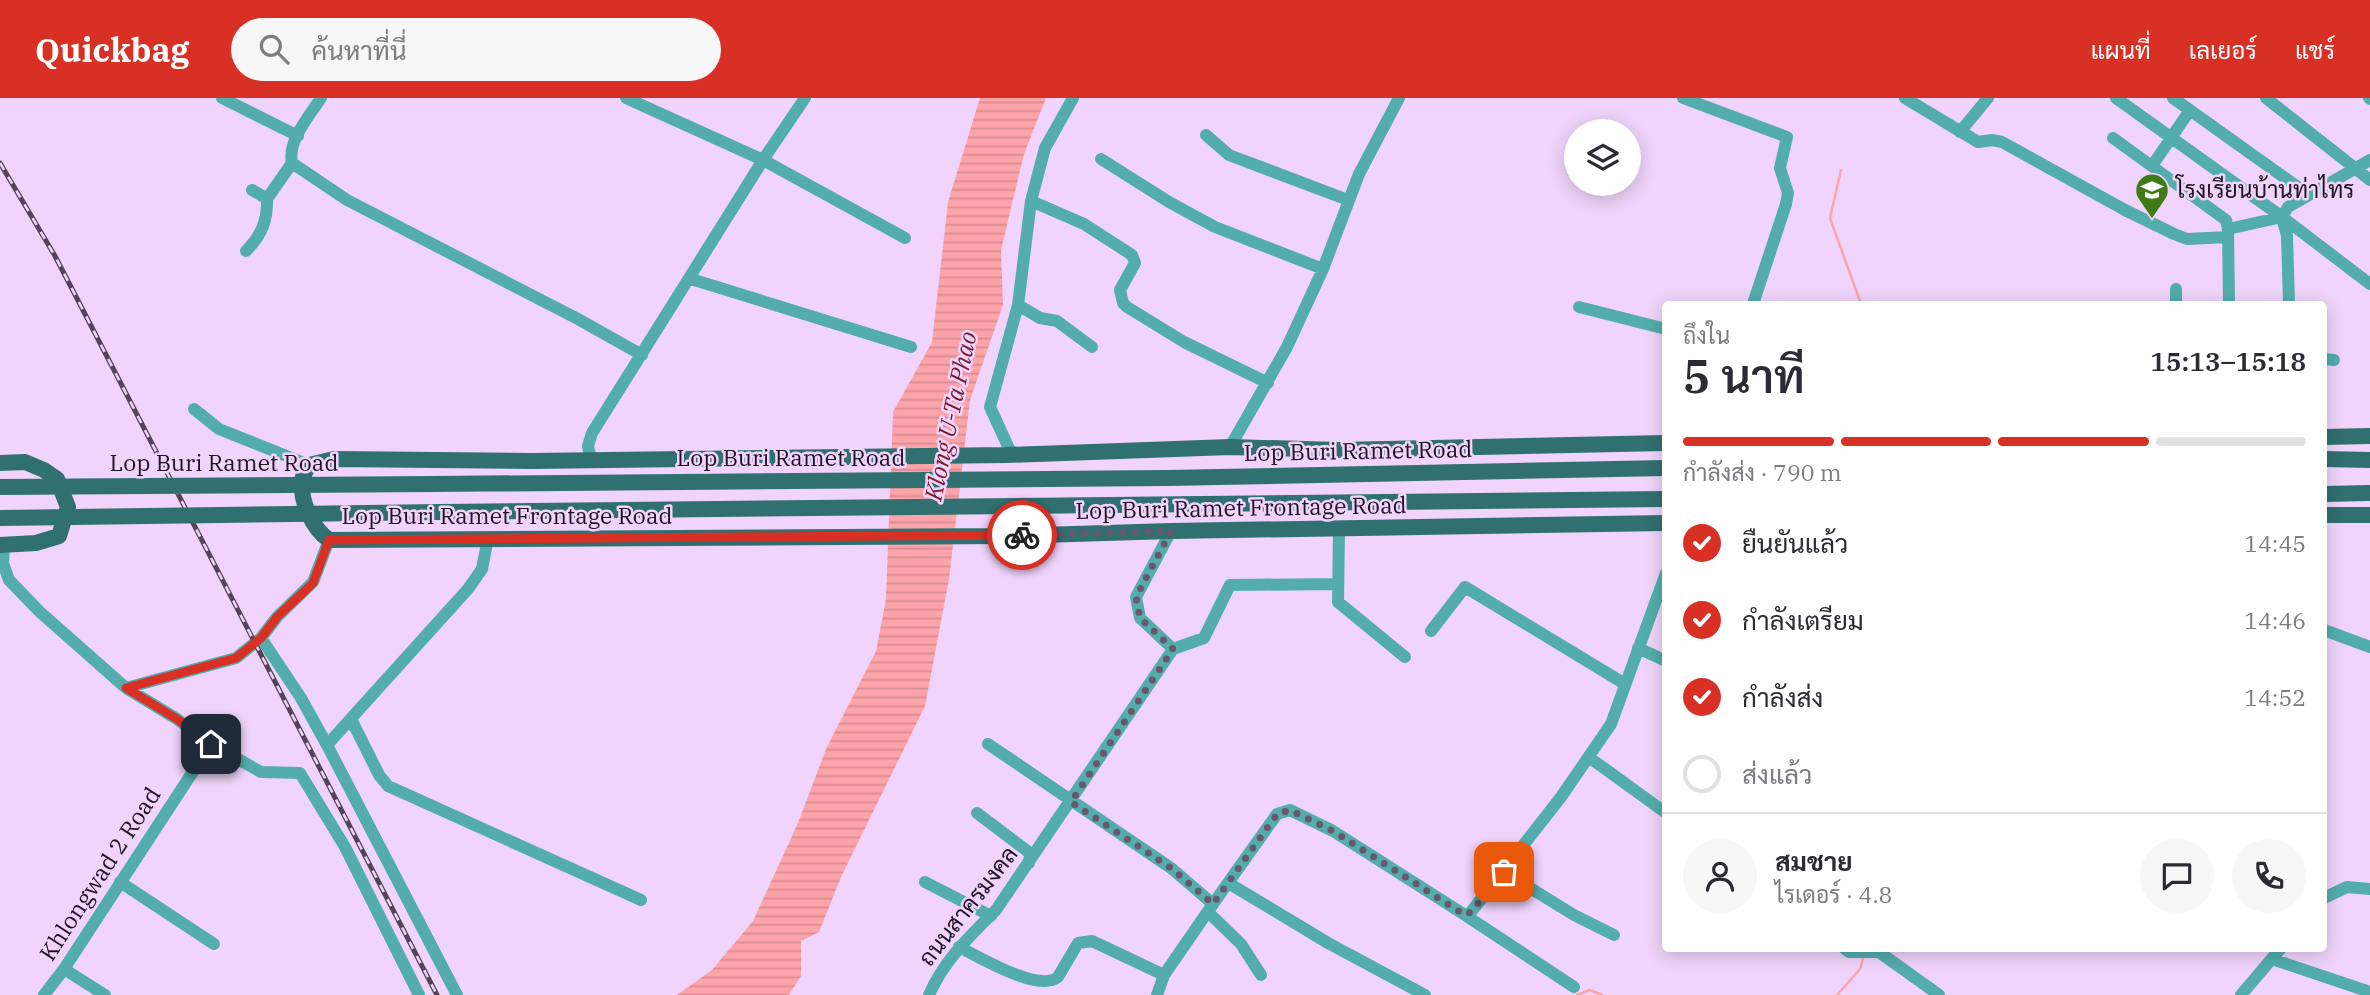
<!DOCTYPE html>
<html lang="th">
<meta charset="utf-8">
<style>
body{margin:0;font-family:"IBM Plex Serif",Sarabun,serif;background:#f7f7f7;color:#2b2b33;height:100vh;display:flex;flex-direction:column;font-size:26px;white-space:nowrap}
*{box-sizing:border-box;margin:0}
p{font-size:23px;color:#7c7c81}
.icon{flex:none;width:38px;height:38px;fill:none;stroke:currentColor;stroke-width:2;stroke-linecap:round;stroke-linejoin:round}
.map{position:relative;flex:1;overflow:hidden}
.drawer{position:absolute;left:1662px;top:203px;width:665px;height:651px;display:flex;flex-direction:column;background:#fff;border-radius:7px;box-shadow:0 4px 18px #0003}
.drawer>*{flex:none}
.controls{position:absolute;left:1564px;top:21px;display:grid;gap:14px}
.controls a{display:grid;place-items:center;width:77px;height:77px;border-radius:50%;background:#fff;box-shadow:0 4px 18px #0003;font-size:35px}
.pin{position:absolute;display:grid;place-items:center;width:60px;height:60px;color:#fff;margin:-30px;border-radius:14px;box-shadow:0 4px 10px #0006}
.courier{position:absolute;display:grid;place-items:center;width:70px;height:70px;margin:-35px;border:5px solid #d93025;border-radius:50%;background:#fff;color:#222;box-shadow:0 2px 9px #0007}
.summary em{font-style:normal;font-weight:600}
.summary div{display:flex;flex-direction:column-reverse}
.summary{display:flex;align-items:center;justify-content:space-between;height:119px;padding:0 21px}
h1{font-size:46px;font-weight:600;line-height:52px}
.bar{display:grid;grid-template-columns:repeat(4,1fr);gap:10px 7px;align-content:center;height:84px;padding:0 21px}
.bar i{height:9px;border-radius:5px;background:#e1e1e2}
.bar .on{background:#d93025}
.bar p{grid-column:span 4}
.line{display:flex;align-items:center;gap:18px;padding:0 21px;border-top:2px solid #e1e1e2}
.line div{flex:1}
.round{display:grid;place-items:center;flex:none;width:74px;height:74px;border-radius:37px;background:#f7f7f7}
ol{padding:0 21px;list-style:none}
li{display:flex;align-items:center;gap:21px;height:77px}
li p{margin-inline-start:auto}
li .icon{padding:7px;border-radius:50%;background:#d93025;color:#fff;stroke-width:4}
li:last-child{color:#7c7c81}
li i{width:38px;height:38px;border:4px solid #e1e1e2;border-radius:50%}
header{display:flex;align-items:center;gap:42px;box-sizing:border-box;height:98px;padding:0 35px;background:#d93025;color:#fff}
header strong{font-size:33px}
nav{display:flex;gap:38px;margin-inline-start:auto;font-size:24px}
.search{width:490px;height:63px;background:#f7f7f7;display:flex;align-items:center;gap:18px;box-sizing:border-box;padding:0 24px;border-radius:38px;color:#7c7c81;font-size:26px}
.map>svg:first-child{display:block}
.water{fill:url(#water-rules)}
.lines{fill:none;stroke-linecap:round;stroke-linejoin:round}
.stream{stroke:#fca4a9;stroke-width:2.5}
.minor{stroke:#53adad;stroke-width:12}
.major{stroke:#307070;stroke-width:16}
.rail-casing{stroke:#54445a;stroke-width:5}
.rail{stroke:#f0d4fb;stroke-width:2.5;stroke-dasharray:8;stroke-linecap:butt}
.major-bridge{stroke:#307070;stroke-width:16}
.done{stroke:#68576f;stroke-width:7;stroke-dasharray:0 12.6}
.route{stroke:#d93025;stroke-width:9}
.labels{text-anchor:middle;stroke-width:5;stroke-linejoin:round;paint-order:stroke}
.poi-label{font-size:23px;fill:#1f1324;stroke:#f0d4fb;text-anchor:start}
.street-label{font-size:23px;fill:#1f1324;stroke:#f0d4fb}
.water-label{font-size:24px;font-style:italic;fill:#77192a;stroke:#f0d4fb}
</style>
<header>
<strong>Quickbag</strong>
<div class="search"><svg class="icon" aria-label="search" viewBox="0 0 24 24"><circle cx="10" cy="10" r="6"/><path d="M15 15l6 6"/></svg>ค้นหาที่นี่</div>
<nav><a>แผนที่</a><a>เลเยอร์</a><a>แชร์</a></nav>
</header>
<div class="map">
<svg width="2370" height="897" viewBox="0 0 2370 897">
<defs>
<pattern id="water-rules" width="6" height="5" patternUnits="userSpaceOnUse" patternTransform="scale(1.75)"><rect width="6" height="5" fill="#fca4a9"/><path d="M0 2.5h6" fill="none" stroke="#d88c91"/></pattern>
</defs>
<rect width="100%" height="100%" fill="#f0d4fb"/>
<path class="water" d="M980,0H1046L1024,56L1001,152L1003,207L970,302L949,481L925,608L841,779L819,834L801,843V878L789,897H677L712,872L753,823L798,725L826,651L876,553L886,501L893,314L932,244L948,104Z"/>
<g class="lines">
<path class="stream" d="M1841,72L1830,120L1861,206
M1577,897L1590,892L1602,897
M1837,897L1860,871L1864,857"/>
<path class="minor" d="M222,0L298,38
M321,0C310,17 287,43 292,65L347,102L578,221L642,257
M626,0L763,62L905,140
M1683,0L1787,39L1780,70L1788,95L1786,106L1753,206
M1905,0L1978,44L1992,42L2002,44L2125,112L2174,136L2187,141L2228,139
M2116,0L2282,119L2370,186
M2173,0L2309,97
M2266,0L2370,82
M2369,0L2370,1
M1960,34L1988,0
M1206,37L1229,57L1348,102
M2113,40L2226,122L2228,131L2229,206
M1101,61L1169,104L1215,129L1323,171
M2152,68L2190,12
M252,92L264,99L269,98L292,65
M1031,103L1084,126L1132,157L1135,165L1120,192L1123,205L1127,209L1184,244L1268,285
M2228,131L2282,119
M246,153C262,137 268,122 267,98
M691,181L911,249
M2176,206V191
M2289,206L2287,138L2282,119L2288,109L2370,62
M1018,207L1040,220L1057,223L1092,249
M1579,209L1666,231
M2324,261L2334,262
M194,311L219,331L309,367
M1230,349L1287,249L1323,171L1359,76L1399,0
M1012,357L990,309L1018,207L1031,103L1045,50L1073,0
M591,362L588,348L592,335L763,62L805,0
M1339,431L1338,504L1405,559
M4,447L3,465L9,482L40,514L126,590L177,621L211,646L64,871L44,897
M2324,532L2370,549
M1431,533L1465,489L1625,586
M261,540L301,600L327,647L468,491L482,471L488,440
M1638,550L1666,563
M1173,551L1204,540L1230,487L1338,486
M126,590L236,560L261,540L277,519L313,484L329,442
M351,621L379,677L388,688L641,802
M211,646L261,674L300,675L345,749L419,897
M988,646L1171,770L1213,806L1277,716L1290,712L1333,733L1465,817L1471,814L1561,699L1611,626L1666,475
M327,647L457,897
M1590,660L1666,715
M977,715L1026,752L1030,756L1029,765
M1504,774L1574,817L1614,837
M120,784L214,846
M925,784L991,818
M1230,786L1328,845L1425,897
M2324,800L2347,789L2370,791
M1208,814L1241,846L1261,877
M1465,817L1574,889
M959,849C979,859 1039,895 1058,879L1078,845L1092,843L1164,877
M1844,850L1849,854H1879L1939,897
M2272,861L2367,893L2365,897
M64,871L105,897
M929,897C944,862 970,838 996,812L1173,551L1140,520L1136,499L1171,433
M1157,897L1164,877L1213,806
M2241,897L2281,850"/>
<path class="major" d="M2324,339L2370,338
M1666,345L1339,352L1230,349L1006,357L532,363L334,361L309,367C307,371 303,377 302,382C300,403 312,430 329,442L1006,438L1171,433L1666,425
M2324,361L2370,362
M0,365L25,364L44,372L57,381L68,409L59,438L36,445L0,447
M433,386L1167,380L1666,370
M2324,396L2370,395
M442,414L1666,401
M2324,417H2370"/>
<g class="rail-casing">
<path id="rail" d="M0,65L55,158L437,897"/>
</g>
<use href="#rail" class="rail"/>
<path class="major-bridge" d="M0,389L433,386
M0,420L442,414"/>
</g>
<g class="lines">
<path class="done" d="M1022,437L1171,433L1136,499L1140,520L1173,551L1071,704L1171,770L1213,806L1277,716L1290,712L1333,733L1465,817L1471,814L1504,774"/>
<path class="route" d="M211,646L177,621L126,590L236,560L261,540L277,519L313,485L329,442L1022,437"/>
</g>
<defs>
<g id="school-pin" transform="scale(1.75)"><path d="M0 17L-7.5 6A9.5 9.5 0 1 1 7.5 6Z" fill="#3f7b14" stroke="#f0d4fb"/><path d="M0-5L7-2L0 1L-7-2ZM-4 1L0 2.5L4 1V4Q0 6-4 4Z" fill="#fff"/></g>
</defs>
<g fill-rule="evenodd">
<use href="#school-pin" x="2152" y="92"/>
</g>
<g class="labels">
<g class="poi-label">
<text x="2176" y="100">โรงเรียนบ้านท่าไทร</text>
</g>
<g class="street-label">
<text transform="translate(1358 353) rotate(-1)" y="8">Lop Buri Ramet Road</text>
<text x="791" y="368">Lop Buri Ramet Road</text>
<text x="224" y="373">Lop Buri Ramet Road</text>
<text transform="translate(1241 410) rotate(-1)" y="8">Lop Buri Ramet Frontage Road</text>
<text x="507" y="426">Lop Buri Ramet Frontage Road</text>
<text transform="translate(100 776) rotate(-57)" y="8">Khlongwad 2 Road</text>
<text transform="translate(968 808) rotate(-52)" y="8">ถนนสาครมงคล</text>
</g>
<g class="water-label">
<text transform="translate(951 318) rotate(-78)" y="8">Klong U-Ta Phao</text>
</g>
</g>
</svg>
<div class="controls">
<a><svg class="icon" aria-label="layers" viewBox="0 0 24 24"><path d="M12 4l9 5-9 5-9-5zM3 14l9 5 9-5"/></svg></a>
</div>
<div class="pin" style="left:1504px;top:774px;background:#ea580c"><svg class="icon" aria-label="bag" viewBox="0 0 24 24"><path d="M5 8h14l-1 12H6zM9 8a3 3 0 0 1 6 0"/></svg></div>
<div class="pin" style="left:211px;top:646px;background:#1f2937"><svg class="icon" aria-label="home" viewBox="0 0 24 24"><path d="M3 11l9-7 9 7M6 9v11h12V9"/></svg></div>
<div class="courier" style="left:1022px;top:437px"><svg class="icon" aria-label="bike" viewBox="0 0 24 24"><circle cx="6" cy="16" r="4"/><circle cx="18" cy="16" r="4"/><path d="M6 16l4-8h5l3 8M10 8l3 8H6M13 5h3"/></svg></div>
<section class="drawer">
<div class="summary"><div><h1>5 นาที</h1><p>ถึงใน</p></div><em>15:13–15:18</em></div>
<div class="bar"><i class="on"></i><i class="on"></i><i class="on"></i><i></i><p>กำลังส่ง · 790 m</p></div>
<ol>
<li><svg class="icon" aria-label="check" viewBox="0 0 24 24"><path d="M5 12l5 5 9-10"/></svg>ยืนยันแล้ว<p>14:45</p></li>
<li><svg class="icon" aria-label="check" viewBox="0 0 24 24"><path d="M5 12l5 5 9-10"/></svg>กำลังเตรียม<p>14:46</p></li>
<li><svg class="icon" aria-label="check" viewBox="0 0 24 24"><path d="M5 12l5 5 9-10"/></svg>กำลังส่ง<p>14:52</p></li>
<li><i></i>ส่งแล้ว</li>
</ol>
<div class="line" style="height:126px"><a class="round"><svg class="icon" aria-label="person" viewBox="0 0 24 24"><circle cx="12" cy="8" r="4"/><path d="M4 21q1-7 8-7t8 7"/></svg></a><div><b>สมชาย</b><p>ไรเดอร์ · 4.8</p></div><a class="round"><svg class="icon" aria-label="chat" viewBox="0 0 24 24"><path d="M4 5h16v11H9l-5 4z"/></svg></a><a class="round"><svg class="icon" aria-label="phone" viewBox="0 0 24 24"><path d="M5 4h4l2 5-3 2q2 4 5 5l2-3 5 2v4C11 20 4 13 5 4z"/></svg></a></div>
</section>
</div>
